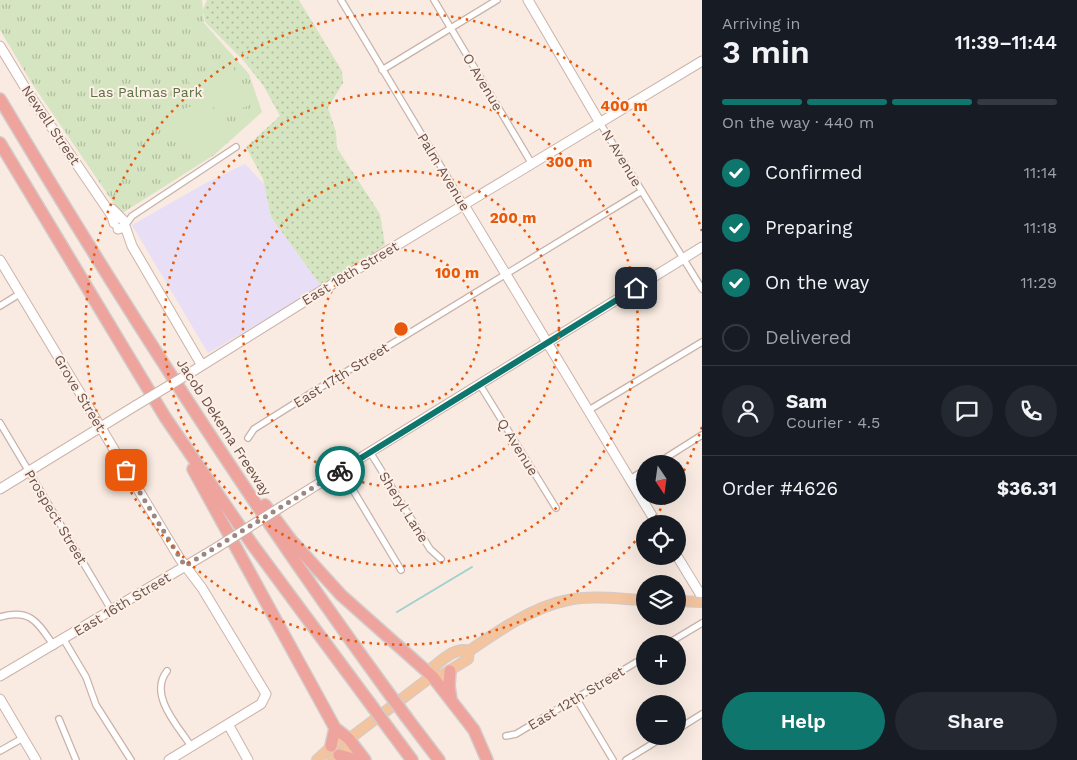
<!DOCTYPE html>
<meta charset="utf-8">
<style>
body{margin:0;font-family:"Work Sans",sans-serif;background:#242831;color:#f1f3f6;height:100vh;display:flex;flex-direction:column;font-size:19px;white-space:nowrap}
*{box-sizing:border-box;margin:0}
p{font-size:16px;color:#9ea1a6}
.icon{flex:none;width:28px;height:28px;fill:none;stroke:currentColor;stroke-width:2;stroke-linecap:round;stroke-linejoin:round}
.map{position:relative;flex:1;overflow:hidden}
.details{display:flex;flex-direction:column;background:#171b24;width:375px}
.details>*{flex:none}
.needle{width:32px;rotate:167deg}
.tools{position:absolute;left:636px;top:455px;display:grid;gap:10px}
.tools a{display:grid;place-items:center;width:50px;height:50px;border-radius:50%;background:#171b24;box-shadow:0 5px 20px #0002;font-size:25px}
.pin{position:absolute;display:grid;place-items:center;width:42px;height:42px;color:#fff;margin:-21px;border-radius:10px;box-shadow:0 2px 8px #0006}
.courier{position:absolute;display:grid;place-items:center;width:50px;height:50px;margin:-25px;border:4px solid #0f766e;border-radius:50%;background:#fff;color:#222;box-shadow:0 1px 6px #0007}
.overview em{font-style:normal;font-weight:600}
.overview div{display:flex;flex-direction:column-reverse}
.overview{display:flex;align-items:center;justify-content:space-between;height:85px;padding:0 20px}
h1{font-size:32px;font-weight:600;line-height:38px}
.bar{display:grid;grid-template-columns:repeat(4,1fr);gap:8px 5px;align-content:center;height:60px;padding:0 20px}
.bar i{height:6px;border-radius:4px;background:#363941}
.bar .on{background:#0f766e}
.bar p{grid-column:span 4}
.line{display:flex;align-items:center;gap:12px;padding:0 20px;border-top:1px solid #363941}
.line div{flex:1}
.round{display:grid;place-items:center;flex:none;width:52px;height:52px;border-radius:26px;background:#242831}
ol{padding:0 20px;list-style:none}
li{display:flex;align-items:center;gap:15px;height:55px}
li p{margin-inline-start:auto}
li .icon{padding:5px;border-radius:50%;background:#0f766e;color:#fff;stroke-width:4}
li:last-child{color:#9ea1a6}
li i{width:28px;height:28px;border:2px solid #363941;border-radius:50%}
.action{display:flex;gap:10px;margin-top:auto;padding:10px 20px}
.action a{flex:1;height:58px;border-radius:30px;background:#0f766e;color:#fff;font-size:20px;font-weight:600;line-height:58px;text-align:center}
.action a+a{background:#242831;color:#f1f3f6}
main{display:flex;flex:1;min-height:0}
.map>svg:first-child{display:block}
.education{fill:#e8def5}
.grass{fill:url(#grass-dots)}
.park{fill:url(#park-tufts)}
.garden{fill:#d6e5c1}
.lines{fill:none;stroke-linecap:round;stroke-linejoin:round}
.stream{stroke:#9fd1cf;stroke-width:2}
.street-casing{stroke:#c8b2aa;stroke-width:8}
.secondary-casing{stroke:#cdb3aa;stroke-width:11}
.primary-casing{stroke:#d3cbc9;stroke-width:12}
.highway-casing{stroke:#d3cbc9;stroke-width:14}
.street{stroke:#fff;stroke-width:5.5}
.secondary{stroke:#fff;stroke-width:9}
.primary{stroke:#f2c49f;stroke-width:10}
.highway{stroke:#eea39d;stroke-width:11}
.secondary-bridge-casing{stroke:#cdb3aa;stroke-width:11;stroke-linecap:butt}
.highway-bridge-casing{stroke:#d3cbc9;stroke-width:14;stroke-linecap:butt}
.secondary-bridge{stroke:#fff;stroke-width:9}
.highway-bridge{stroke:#eea39d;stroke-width:11}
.done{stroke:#9e8780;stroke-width:5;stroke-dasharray:0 9}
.route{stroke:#0f766e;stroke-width:6}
.ring{fill:none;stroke:#e8590c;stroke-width:2.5;stroke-dasharray:2.5 5}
.labels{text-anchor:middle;stroke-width:4;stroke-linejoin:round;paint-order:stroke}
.street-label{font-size:14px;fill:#6d514b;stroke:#fdf0e6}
.park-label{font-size:14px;fill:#5b7244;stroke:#fdf0e6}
.centre{fill:#e8590c;stroke:#fdf0e6;stroke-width:2.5}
.ring-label{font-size:15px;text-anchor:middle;font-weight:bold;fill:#e8590c;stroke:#fdf0e6;stroke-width:4;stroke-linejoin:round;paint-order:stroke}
</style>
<main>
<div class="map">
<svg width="702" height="760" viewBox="0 0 702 760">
<defs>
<pattern id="grass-dots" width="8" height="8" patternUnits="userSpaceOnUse" patternTransform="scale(1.25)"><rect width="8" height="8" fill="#d6e5c1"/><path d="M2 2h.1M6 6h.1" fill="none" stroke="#b2bc9f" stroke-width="1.8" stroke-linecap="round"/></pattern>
<pattern id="park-tufts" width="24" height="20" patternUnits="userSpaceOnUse" patternTransform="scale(1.25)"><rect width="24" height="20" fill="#d6e5c1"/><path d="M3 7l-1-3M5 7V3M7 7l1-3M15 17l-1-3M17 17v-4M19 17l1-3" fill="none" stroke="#b2bc9f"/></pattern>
</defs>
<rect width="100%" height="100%" fill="#f9ebe1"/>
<path class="education" d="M245,164L264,184L271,217L322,287L208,353L132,225L204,184Z"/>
<path class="grass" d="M207,0H299L342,71L343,83L328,108L336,132L337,148L380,214L385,245L322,287L271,217L263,179L246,147L280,116L263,85L243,60L205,22L203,9Z"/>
<path class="park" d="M0,0H202L204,23L249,74L262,112L214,155L121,214L31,82L0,30Z"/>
<path class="garden" d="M227,63L232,65L250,105C224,117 197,108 188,79Z
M189,107L208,110L230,125L229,129L200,154H192L166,119L172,113Z"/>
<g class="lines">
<path class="stream" d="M397,612L472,567"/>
<g class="street-casing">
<path id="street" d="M341,0L464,205
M434,0L532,164
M382,70L497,0
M600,123L702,289
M126,224L132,216L236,147
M0,306L21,293
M480,385L556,508
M589,410L702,342
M0,423L112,611
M248,438L254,429L308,395L642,191
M370,452L430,549L441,559
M656,464L702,435
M341,470L401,570
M630,479L645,470
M0,617C31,608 38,623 54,646
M64,640L86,677L96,705L131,760
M667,644L702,623
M167,671C148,695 178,726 191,746
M576,698L613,760
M59,719L76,760
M678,729L702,714
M506,736L516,734L645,657
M0,751L23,738
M626,760L665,736"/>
</g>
<g class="secondary-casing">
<path id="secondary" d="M528,0L600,123
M0,46L29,94L112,216L114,223
M464,205L657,524
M112,209L125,222L124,227L118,229
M125,226L132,246L201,364
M0,260L180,559L202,588L266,694L261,704L169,760
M190,373L326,288L702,61
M0,489L135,406
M281,507L702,247
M677,556L702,597
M0,676L216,548
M0,699L36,760
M228,724L248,760"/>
</g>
<g class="primary-casing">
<path id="primary" d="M678,601L702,602
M432,676V668C441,661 456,646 469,651C498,631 533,607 568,600C592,595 620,599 645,600
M349,739L432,676L439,677L468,659L469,651
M317,760L342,737L349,739
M333,760L349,747V739"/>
</g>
<g class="highway-casing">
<path id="highway" d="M0,99C120,300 247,499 385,688
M0,143L165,417L252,544L369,702
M193,469L335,728L349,739L365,760
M265,505L291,540L341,595L432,676L474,730L487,760
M450,671L449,686L451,699
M407,718L439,760
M389,729L412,760
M331,746L335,728
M339,755L356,760"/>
</g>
<use href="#street" class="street"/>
<use href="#secondary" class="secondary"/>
<use href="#primary" class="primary"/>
<use href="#highway" class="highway"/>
<g class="secondary-bridge-casing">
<path id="secondary-bridge" d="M135,406L190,373
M216,548L281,507"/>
</g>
<g class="highway-bridge-casing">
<path id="highway-bridge" d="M385,688L407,718
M369,702L389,729"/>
</g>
<use href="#secondary-bridge" class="secondary-bridge"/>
<use href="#highway-bridge" class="highway-bridge"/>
</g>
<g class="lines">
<path class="done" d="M126,470L185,566L340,471"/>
<path class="route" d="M340,471L636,288"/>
</g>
<g class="ring">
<circle cx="401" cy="329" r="79"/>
<circle cx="401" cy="329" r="158"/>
<circle cx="401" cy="329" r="237"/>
<path d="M702 427A316 316 0 0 1 679 480M669 496A316 316 0 0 1 650 524M645 530A316 316 0 1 1 702 231"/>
</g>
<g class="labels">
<g class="street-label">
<text transform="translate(483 82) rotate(59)" y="5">O Avenue</text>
<text transform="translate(51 125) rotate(56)" y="5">Newell Street</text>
<text transform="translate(622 158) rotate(59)" y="5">N Avenue</text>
<text transform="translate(444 172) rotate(59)" y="5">Palm Avenue</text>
<text transform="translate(350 273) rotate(-31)" y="5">East 18th Street</text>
<text transform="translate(341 375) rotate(-32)" y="5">East 17th Street</text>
<text transform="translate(80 393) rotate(59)" y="5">Grove Street</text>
<text transform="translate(224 427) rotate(57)" y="5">Jacob Dekema Freeway</text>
<text transform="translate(518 447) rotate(58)" y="5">Q Avenue</text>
<text transform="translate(404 507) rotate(58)" y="5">Sheryl Lane</text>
<text transform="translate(56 517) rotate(59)" y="5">Prospect Street</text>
<text transform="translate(122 604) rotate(-31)" y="5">East 16th Street</text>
<text transform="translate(576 698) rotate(-31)" y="5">East 12th Street</text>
</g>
<g class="park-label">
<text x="146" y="97">Las Palmas Park</text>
</g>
</g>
<circle cx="401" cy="329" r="8" class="centre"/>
<g class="ring-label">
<text x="624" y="111">400 m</text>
<text x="569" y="167">300 m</text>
<text x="513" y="223">200 m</text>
<text x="457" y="278">100 m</text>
</g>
</svg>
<div class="tools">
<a><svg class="needle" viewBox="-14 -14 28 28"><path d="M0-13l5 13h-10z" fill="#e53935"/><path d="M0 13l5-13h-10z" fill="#9ea1a6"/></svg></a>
<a><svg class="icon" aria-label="locate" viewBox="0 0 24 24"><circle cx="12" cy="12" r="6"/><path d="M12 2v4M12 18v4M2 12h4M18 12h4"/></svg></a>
<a><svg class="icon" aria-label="layers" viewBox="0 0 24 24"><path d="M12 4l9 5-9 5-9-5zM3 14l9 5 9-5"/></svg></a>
<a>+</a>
<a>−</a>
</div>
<div class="pin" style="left:126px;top:470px;background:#ea580c"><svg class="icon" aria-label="bag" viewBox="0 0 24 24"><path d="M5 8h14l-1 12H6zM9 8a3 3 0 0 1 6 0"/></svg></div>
<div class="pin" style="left:636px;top:288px;background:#1f2937"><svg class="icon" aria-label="home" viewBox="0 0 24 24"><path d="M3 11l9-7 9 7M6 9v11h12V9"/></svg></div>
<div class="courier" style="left:340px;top:471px"><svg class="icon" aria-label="bike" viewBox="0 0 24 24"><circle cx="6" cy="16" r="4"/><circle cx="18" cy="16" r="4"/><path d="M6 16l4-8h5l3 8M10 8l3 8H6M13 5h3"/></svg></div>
</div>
<section class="details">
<div class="overview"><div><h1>3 min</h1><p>Arriving in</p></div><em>11:39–11:44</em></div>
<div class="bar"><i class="on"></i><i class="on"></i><i class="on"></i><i></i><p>On the way · 440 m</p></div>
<ol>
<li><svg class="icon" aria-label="check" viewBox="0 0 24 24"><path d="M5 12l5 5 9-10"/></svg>Confirmed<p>11:14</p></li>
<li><svg class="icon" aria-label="check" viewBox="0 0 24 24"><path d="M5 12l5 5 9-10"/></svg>Preparing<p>11:18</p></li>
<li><svg class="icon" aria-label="check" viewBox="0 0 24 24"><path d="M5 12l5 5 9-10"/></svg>On the way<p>11:29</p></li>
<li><i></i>Delivered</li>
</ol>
<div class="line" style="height:90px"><a class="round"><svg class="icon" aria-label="person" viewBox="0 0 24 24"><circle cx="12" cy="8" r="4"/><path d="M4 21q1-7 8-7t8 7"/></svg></a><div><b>Sam</b><p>Courier · 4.5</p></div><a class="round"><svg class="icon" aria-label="chat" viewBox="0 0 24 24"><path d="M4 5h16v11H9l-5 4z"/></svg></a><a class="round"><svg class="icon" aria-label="phone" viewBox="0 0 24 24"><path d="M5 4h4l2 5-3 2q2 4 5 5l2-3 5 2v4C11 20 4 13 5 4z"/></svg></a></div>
<div class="line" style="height:65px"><div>Order #4626</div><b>$36.31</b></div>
<div class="action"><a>Help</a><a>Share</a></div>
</section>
</main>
